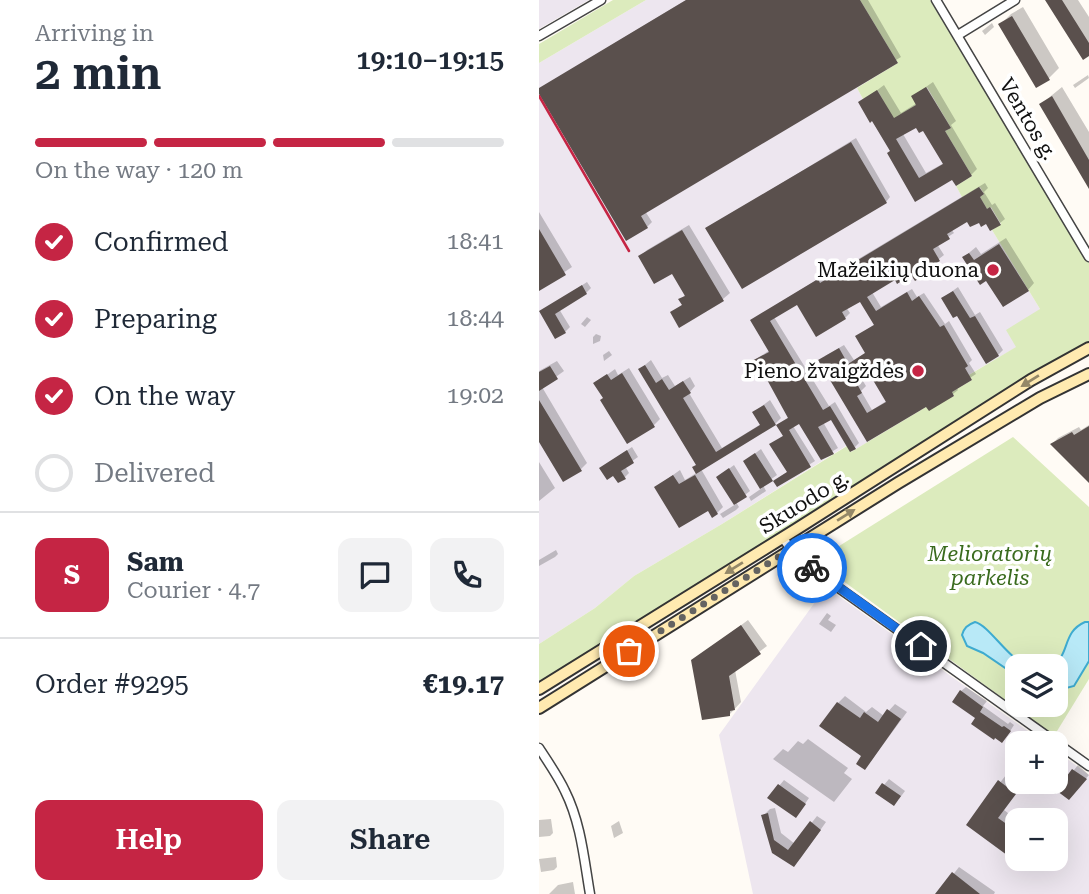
<!DOCTYPE html>
<meta charset="utf-8">
<style>
body{margin:0;font-family:"Roboto Serif",serif;background:#f2f2f3;color:#1f2937;height:100vh;display:flex;flex-direction:column;font-size:26px;white-space:nowrap}
*{box-sizing:border-box;margin:0}
p{font-size:23px;color:#747a83}
.icon{flex:none;width:38px;height:38px;fill:none;stroke:currentColor;stroke-width:2;stroke-linecap:round;stroke-linejoin:round}
.map{position:relative;flex:1;overflow:hidden}
.panel{display:flex;flex-direction:column;background:#fff;width:539px}
.panel>*{flex:none}
.fabs{position:absolute;left:466px;top:654px;display:grid;gap:14px}
.fabs a{display:grid;place-items:center;width:63px;height:63px;border-radius:14px;background:#fff;box-shadow:0 7px 28px #0002;font-size:35px}
.pin{position:absolute;display:grid;place-items:center;width:60px;height:60px;color:#fff;margin:-30px;border:4px solid #fff;border-radius:50%;box-shadow:0 2px 7px #0007}
.courier{position:absolute;display:grid;place-items:center;width:70px;height:70px;margin:-35px;border:5px solid #1a73e8;border-radius:50%;background:#fff;color:#222;box-shadow:0 2px 9px #0007}
.headline em{font-style:normal;font-weight:600}
.headline div{display:flex;flex-direction:column-reverse}
.headline{display:flex;align-items:center;justify-content:space-between;height:119px;padding:0 35px}
h1{font-size:46px;font-weight:600;line-height:52px}
.bar{display:grid;grid-template-columns:repeat(4,1fr);gap:10px 7px;align-content:center;height:84px;padding:0 35px}
.bar i{height:9px;border-radius:5px;background:#e0e1e3}
.bar .on{background:#c52544}
.bar p{grid-column:span 4}
.line{display:flex;align-items:center;gap:18px;padding:0 35px;border-top:2px solid #e0e1e3}
.line div{flex:1}
.round{display:grid;place-items:center;flex:none;width:74px;height:74px;border-radius:14px;background:#f2f2f3}
ol{padding:0 35px;list-style:none}
li{display:flex;align-items:center;gap:21px;height:77px}
li p{margin-inline-start:auto}
li .icon{padding:7px;border-radius:50%;background:#c52544;color:#fff;stroke-width:4}
li:last-child{color:#747a83}
li i{width:38px;height:38px;border:4px solid #e0e1e3;border-radius:50%}
.button{display:flex;gap:14px;margin-top:auto;padding:14px 35px}
.button a{flex:1;height:80px;border-radius:14px;background:#c52544;color:#fff;font-size:28px;font-weight:600;line-height:80px;text-align:center}
.button a+a{background:#f2f2f3;color:#1f2937}
main{display:flex;flex:1;min-height:0}
.map>svg:first-child{display:block}
.industrial{fill:#ede6ef;fill-rule:evenodd}
.green{fill:#dcebbd;fill-rule:evenodd}
.water{fill:#b8e9f7;stroke:#3eabd0;stroke-width:2}
.shadow{fill:#0003;fill-rule:evenodd}
.building{fill:#5a504d;fill-rule:evenodd}
.lines{fill:none;stroke-linecap:round;stroke-linejoin:round}
.minor-casing{stroke:#444;stroke-width:11}
.secondary-casing{stroke:#333;stroke-width:14}
.minor{stroke:#fff;stroke-width:8}
.secondary{stroke:#ffeab0;stroke-width:10}
.rail{stroke:#c52544;stroke-width:2.5}
.oneway{fill:#948868}
.done{stroke:#646361;stroke-width:7;stroke-dasharray:0 12.6}
.route{stroke:#1a73e8;stroke-width:9}
.poi-dot{fill:#c52544;stroke:#fff;stroke-width:2.5}
.labels{text-anchor:middle;stroke-width:7;stroke-linejoin:round;paint-order:stroke}
.street-label{font-size:21px;fill:#111;stroke:#fff}
.poi-label{font-size:21px;fill:#111;stroke:#fff;text-anchor:end}
.park-label{font-size:21px;font-style:italic;fill:#3a6b1e;stroke:#fff}
</style>
<main>
<section class="panel">
<div class="headline"><div><h1>2 min</h1><p>Arriving in</p></div><em>19:10–19:15</em></div>
<div class="bar"><i class="on"></i><i class="on"></i><i class="on"></i><i></i><p>On the way · 120 m</p></div>
<ol>
<li><svg class="icon" aria-label="check" viewBox="0 0 24 24"><path d="M5 12l5 5 9-10"/></svg>Confirmed<p>18:41</p></li>
<li><svg class="icon" aria-label="check" viewBox="0 0 24 24"><path d="M5 12l5 5 9-10"/></svg>Preparing<p>18:44</p></li>
<li><svg class="icon" aria-label="check" viewBox="0 0 24 24"><path d="M5 12l5 5 9-10"/></svg>On the way<p>19:02</p></li>
<li><i></i>Delivered</li>
</ol>
<div class="line" style="height:126px"><b class="round" style="background:#c52544;color:#fff">S</b><div><b>Sam</b><p>Courier · 4.7</p></div><a class="round"><svg class="icon" aria-label="chat" viewBox="0 0 24 24"><path d="M4 5h16v11H9l-5 4z"/></svg></a><a class="round"><svg class="icon" aria-label="phone" viewBox="0 0 24 24"><path d="M5 4h4l2 5-3 2q2 4 5 5l2-3 5 2v4C11 20 4 13 5 4z"/></svg></a></div>
<div class="line" style="height:91px"><div>Order #9295</div><b>€19.17</b></div>
<div class="button"><a>Help</a><a>Share</a></div>
</section>
<div class="map">
<svg width="550" height="894" viewBox="0 0 550 894">
<rect width="100%" height="100%" fill="#fffbf5"/>
<path class="industrial" d="M0,0H50L0,29Z
M107,0H321L359,63L318,88L324,99L338,90L377,104L372,96L387,87L412,128L407,131L433,176L417,186L423,197L440,187L445,194L441,196L451,207L462,225L453,230L501,309L478,347L431,374L433,380L413,392L415,396L311,452L307,446L183,524L95,576L56,608L0,644V63Z
M287,587L507,744H478V782H516V750L550,775V894H214L180,735ZM478,821H516V859H478Z"/>
<path class="green" d="M74,0H107L0,63V44Z
M321,0H391L550,263V344L495,374L0,682V644L56,608L95,576L183,524L308,446L312,452L387,407L415,396L413,392L433,380L430,375L477,347L467,330L501,309L453,230L462,224L452,207L448,209L441,197L445,194L441,187L423,197L417,186L433,176L406,131L412,128L388,87L377,105L348,123L350,111L339,91L324,99L318,88L359,63Z
M474,437L550,507V679L515,736L296,575L289,553ZM478,667H516V705H478Z"/>
<path class="water" d="M436,622C451,626 468,658 490,667H478V674H475L444,653L428,646L423,635C425,628 428,625 436,622Z
M546,622H550V661L535,686L516,691V667H510C533,657 521,633 546,622Z"/>
<path class="shadow" d="M147,0H329L362,57L106,211L113,222L108,227L0,89Z
M508,0H539L550,17V54L544,58Z
M484,7L520,68L510,78L498,86L462,24L472,14Z
M453,23L455,27L446,35L443,31Z
M549,75L550,78L536,88L534,85Z
M394,82L417,121L412,125L438,169L432,175L414,178L377,199L353,151L321,103L345,85L362,113L378,103L374,96ZM377,125L384,129L405,163L387,173L364,134Z
M523,87L550,132V185L502,104Z
M317,138L351,197L347,202L169,228Z
M446,183L449,188L445,192L453,205L456,203L466,219L461,223L429,219L412,229L415,233L398,244L405,255L396,262L397,265L392,269L376,279L373,273L357,278L333,292L342,307L373,289L378,297L385,293L406,324L410,321L433,360L430,363L437,374L417,387L419,390L414,394L388,404L328,440L286,356L305,345L315,360L328,352L318,336L336,324L321,299L307,307L311,313L306,318L278,335L259,303L235,317L290,406L296,402L320,443L316,447L292,417L284,422L299,448L282,458L261,422L254,426L276,461L238,485L235,480L250,471L233,444L245,435L239,424L250,417L220,362L211,363L231,350L213,320L284,276L286,279ZM326,362L349,400L333,410L322,391L327,386L316,368Z
M0,212L33,267L0,289Z
M150,225L191,293L184,299L141,325L133,313L144,304L141,300L147,294L133,271L101,257L108,250Z
M467,238L495,283L489,290L448,278L425,257L437,247L442,254Z
M48,282L52,288L47,293L20,309L31,327L26,332L2,312Z
M419,287L436,315L441,312L464,350L459,355L404,298Z
M48,317L52,320L46,327L42,324Z
M57,334L62,336L61,341L54,344V337Z
M70,351L73,355L65,361L64,355Z
M112,360L123,378L129,375L136,386L151,377L156,386L150,393L183,448L222,424L215,412L231,400L242,418L236,424L162,469L184,507L178,513L117,487L141,470L146,480L159,472V464L101,369Z
M18,361L25,371L3,387L48,463L42,469L0,438V371Z
M90,368L121,419L115,425L66,398L57,383L76,369L79,375Z
M550,425V481L513,444L519,438L540,427L542,430Z
M93,447L99,457L86,466L90,473L86,477L62,468Z
M222,449L238,475L224,485L227,491L212,501L210,497L223,488L206,461Z
M0,462L16,488L0,501Z
M195,465L211,491L197,502L200,507L197,510L184,518L181,514L197,504L179,477Z
M17,550L19,554L16,557L0,566V560Z
M288,613L292,616L289,620L297,625L292,632L280,624Z
M209,620L228,646L196,670L202,702L191,714L154,661Z
M427,687L448,701L444,706L469,724L471,722L475,725L468,736L439,718L422,691Z
M306,696L327,712L333,707L345,716L356,704L368,712L332,761L299,703Z
M486,737L489,739L485,744H480Z
M269,739L309,768L305,773L313,779L295,802L234,759L244,749L249,752L259,741L264,744Z
M478,747V769L467,762Z
M539,765L550,775L534,793L502,782H516V771L527,780Z
M467,775L482,786L465,810L474,817L471,822L478,826V849L429,824Z
M350,779L366,791L360,799L339,792Z
M245,780L270,798L261,811L231,797Z
M236,808L242,833L256,844L278,816L287,822L261,859L235,852L224,816L231,809Z
M12,819L14,833L11,836L0,837V820Z
M80,821L84,833L75,838L72,826Z
M17,857L18,867L15,870L2,872L0,859Z
M420,867L456,892L455,894H399Z
M34,882L36,894H10L19,885Z"/>
<path class="building" d="M147,0H321L359,63L102,216L109,228L87,241L0,94V88Z
M506,0H523L550,43V56L544,60Z
M473,16L511,80L497,88L459,24Z
M387,87L412,128L406,131L433,176L417,186L413,180L376,202L348,153L351,151L333,121L331,123L319,102L338,90L355,118L377,105L372,96ZM377,128L380,133L384,131L404,164L380,178L357,139Z
M513,96L550,160V189L500,104Z
M312,142L348,203L203,289L166,228Z
M440,187L445,194L441,197L448,209L451,207L462,225L451,231L447,224L442,227L440,223L431,227L428,222L408,234L411,239L394,249L401,261L391,267L393,271L376,281L372,275L358,284L356,280L328,297L337,311L368,292L373,301L380,296L401,327L405,325L429,366L426,368L433,380L413,392L415,396L390,411L387,407L328,442L279,360L300,348L309,364L326,353L316,336L335,325L321,302L303,312L307,319L277,337L258,305L231,321L284,410L291,406L317,449L311,452L292,420L279,427L295,454L282,460L260,424L250,430L272,467L238,487L234,481L248,472L230,444L244,436L237,425L249,418L220,365L212,369L209,363L230,352L211,320L279,279L281,283ZM325,365L347,402L328,413L318,396L323,393L312,373Z
M0,229L27,275L0,291Z
M143,230L185,301L140,328L131,312L143,305L139,299L146,296L133,274L115,284L99,256Z
M460,244L490,291L464,307L447,281L441,285L423,257L430,253L435,260Z
M43,285L48,294L16,314L27,333L16,339L0,311Z
M414,291L431,318L436,316L460,356L447,364L418,316L414,318L402,298Z
M106,365L117,383L123,379L130,390L144,381L152,393L144,398L177,452L221,425L213,412L225,405L237,425L157,474L153,467L157,465L99,369Z
M11,366L19,379L0,391V372Z
M83,373L116,427L88,444L61,400L64,398L54,383L68,374L72,380Z
M0,400L43,471L24,482L0,442Z
M550,426V483L511,444L533,432L535,435Z
M88,450L95,463L82,471L87,479L79,483L74,476L68,480L60,468Z
M216,453L234,481L221,489L204,461Z
M190,468L208,497L195,505L177,477Z
M134,475L140,484L156,475L179,514L173,518L169,511L140,528L115,487Z
M202,625L222,654L190,676L196,710L191,711V716L163,720L152,660Z
M421,690L444,707L441,712L463,727L465,726L472,731L463,743L456,738L455,740L432,724L436,718L413,702Z
M298,702L321,718L325,712L339,722L348,709L362,719L326,770L317,764L322,756L280,726Z
M533,769L548,779L530,800L518,791L516,794L499,782L522,784Z
M459,780L477,794L459,818L469,825L466,829L478,837V850L472,858L427,825Z
M343,783L362,796L355,806L336,793Z
M239,784L267,804L257,818L228,798Z
M229,813L235,840L249,850L271,821L282,830L255,867L233,853L222,815Z
M413,872L441,894H396Z"/>
<g class="lines">
<g class="minor-casing">
<path id="minor" d="M397,0L550,257
M419,35L476,0
M0,36L62,0
M244,538L255,554L283,576L550,766
M0,748C9,762 19,776 26,791C42,823 45,859 51,894"/>
</g>
<g class="secondary-casing">
<path id="secondary" d="M0,689L256,530L492,380L550,348
M0,708L359,483L501,398L550,374"/>
</g>
<use href="#minor" class="minor"/>
<use href="#secondary" class="secondary"/>
<path class="rail" d="M0,96L90,251"/>
</g>
<defs><path id="oneway-solid" d="M-6-.8H1V-3.2L6.5 0L1 3.2V.8H-6Z" transform="scale(1.75)"/></defs>
<g class="oneway">
<use href="#oneway-solid" transform="translate(491 381) rotate(148)"/>
<use href="#oneway-solid" transform="translate(307 515) rotate(-32)"/>
<use href="#oneway-solid" transform="translate(195 568) rotate(148)"/>
</g>
<g class="lines">
<path class="done" d="M90,651L252,549L273,568"/>
<path class="route" d="M273,568L382,646"/>
</g>
<g class="poi-dot">
<circle cx="454" cy="270" r="7"/>
<circle cx="379" cy="371" r="7"/>
</g>
<g class="labels">
<g class="street-label">
<text transform="translate(489 119) rotate(59)" y="7">Ventos g.</text>
<text transform="translate(265 502) rotate(-32)" y="7">Skuodo g.</text>
</g>
<g class="poi-label">
<text x="440" y="277">Mažeikių duona</text>
<text x="365" y="378">Pieno žvaigždės</text>
</g>
<g class="park-label">
<text x="451" y="561">Melioratorių<tspan x="451" dy="24">parkelis</tspan></text>
</g>
</g>
</svg>
<div class="fabs">
<a><svg class="icon" aria-label="layers" viewBox="0 0 24 24"><path d="M12 4l9 5-9 5-9-5zM3 14l9 5 9-5"/></svg></a>
<a>+</a>
<a>−</a>
</div>
<div class="pin" style="left:90px;top:651px;background:#ea580c"><svg class="icon" aria-label="bag" viewBox="0 0 24 24"><path d="M5 8h14l-1 12H6zM9 8a3 3 0 0 1 6 0"/></svg></div>
<div class="pin" style="left:382px;top:646px;background:#1f2937"><svg class="icon" aria-label="home" viewBox="0 0 24 24"><path d="M3 11l9-7 9 7M6 9v11h12V9"/></svg></div>
<div class="courier" style="left:273px;top:568px"><svg class="icon" aria-label="bike" viewBox="0 0 24 24"><circle cx="6" cy="16" r="4"/><circle cx="18" cy="16" r="4"/><path d="M6 16l4-8h5l3 8M10 8l3 8H6M13 5h3"/></svg></div>
</div>
</main>
